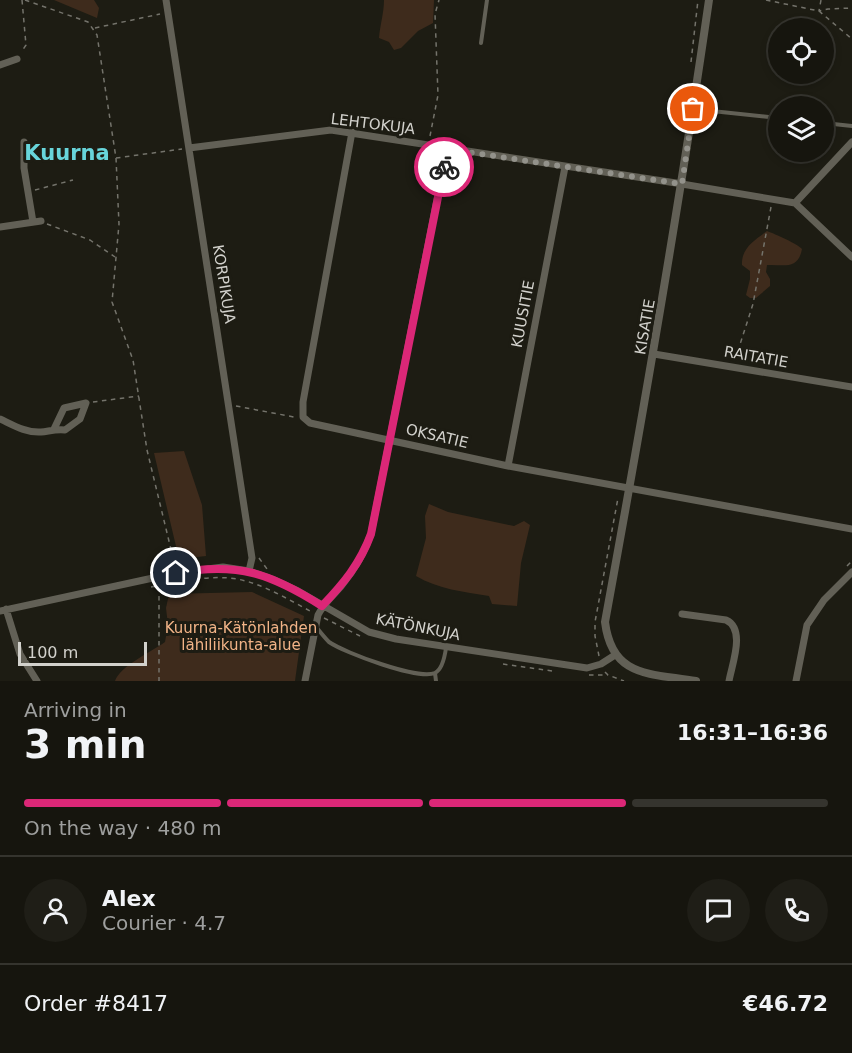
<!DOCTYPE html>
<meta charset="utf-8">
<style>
body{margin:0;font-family:"DejaVu Sans",sans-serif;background:#1f1e17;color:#f1f3f6;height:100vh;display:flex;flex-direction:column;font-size:22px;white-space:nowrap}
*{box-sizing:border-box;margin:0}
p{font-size:20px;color:#9e9f9e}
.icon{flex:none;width:33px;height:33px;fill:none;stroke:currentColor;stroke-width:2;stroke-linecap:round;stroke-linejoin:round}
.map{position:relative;height:681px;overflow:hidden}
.panel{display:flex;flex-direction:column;background:#16150e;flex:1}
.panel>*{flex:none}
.controls{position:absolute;left:768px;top:18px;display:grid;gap:12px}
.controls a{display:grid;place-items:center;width:66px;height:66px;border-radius:50%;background:#16150e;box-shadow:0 3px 9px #0003,0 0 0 2px #35342e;font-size:30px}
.scale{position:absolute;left:18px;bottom:15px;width:129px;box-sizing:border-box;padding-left:6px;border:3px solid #d2d1cc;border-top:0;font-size:16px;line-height:21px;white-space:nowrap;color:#d2d1cc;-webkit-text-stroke:4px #1d1c13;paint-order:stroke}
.pin{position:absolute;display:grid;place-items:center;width:51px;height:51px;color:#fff;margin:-26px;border:3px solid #fff;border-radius:50%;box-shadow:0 2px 6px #0007}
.courier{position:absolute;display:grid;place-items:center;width:60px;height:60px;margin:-30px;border:4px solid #db2777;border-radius:50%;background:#fff;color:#222;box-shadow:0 2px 8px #0007}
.head em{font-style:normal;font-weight:600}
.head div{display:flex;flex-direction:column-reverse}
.head{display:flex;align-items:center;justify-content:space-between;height:102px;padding:0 24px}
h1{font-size:39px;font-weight:600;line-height:45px}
.bar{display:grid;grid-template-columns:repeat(4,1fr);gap:9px 6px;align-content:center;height:72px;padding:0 24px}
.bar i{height:8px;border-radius:4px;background:#35342e}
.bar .selected{background:#db2777}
.bar p{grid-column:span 4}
.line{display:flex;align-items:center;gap:15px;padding:0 24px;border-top:2px solid #35342e}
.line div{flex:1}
.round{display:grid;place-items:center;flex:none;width:63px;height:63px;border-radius:32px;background:#1f1e17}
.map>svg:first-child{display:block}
.green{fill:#3e2b1c}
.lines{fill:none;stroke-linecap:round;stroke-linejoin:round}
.path{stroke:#74736b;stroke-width:1.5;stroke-dasharray:4.5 4.5;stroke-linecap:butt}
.service{stroke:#626056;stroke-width:4}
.minor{stroke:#626056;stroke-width:7}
.tertiary{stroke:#626056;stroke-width:8}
.done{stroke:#93928b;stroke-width:6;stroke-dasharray:0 10.8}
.route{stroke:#db2777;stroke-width:8}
.labels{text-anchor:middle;stroke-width:6;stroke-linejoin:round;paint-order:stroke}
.street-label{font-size:15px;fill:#d2d1cc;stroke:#1d1c13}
.park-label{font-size:15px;fill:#f1b387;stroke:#1d1c13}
.district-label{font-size:21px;font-weight:bold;fill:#68d5db;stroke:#1d1c13}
</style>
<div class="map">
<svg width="852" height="681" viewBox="0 0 852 681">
<rect width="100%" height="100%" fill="#1d1c13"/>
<path class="green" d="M54,0H94L99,8L97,18Z
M384,0H434L433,23L418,31L401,48L394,50L389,42L379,38C380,25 384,13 384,0Z
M767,231C775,234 798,244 802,249C798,271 783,264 767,265L766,272L770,279V286L756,298H750L746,295L750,279V271L742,265C741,248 755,240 767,231Z
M184,451L202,505L206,556L179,559L154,453Z
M429,504L448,512L514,526L524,521L530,525L521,563L517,606L492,604L489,596C464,592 438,589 416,576L426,538L425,516Z
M252,592L304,616L295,681H115C120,666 151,652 165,642L168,625L166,608L169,594Z"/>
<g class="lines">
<path class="path" d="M22,0L26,45L22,51
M25,0L88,22L97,35L116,158L119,224L112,302L133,360L147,450L175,566
M766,0L819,11L852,39
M821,0L819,11L828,9L852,8
M95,28L160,14
M691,62L698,0
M430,136L438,95L435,14L439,0
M116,158L182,149
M35,190L73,180
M47,224L90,240L115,257
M735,360L753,304L771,207
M93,402L139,396
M236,406L294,417
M259,558L267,569
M847,566L852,561
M151,587C177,582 203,576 230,578C259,581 287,599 312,612
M159,587V681
M324,618L360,636
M599,656L595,636V622L618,498
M503,664L552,671
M605,672L608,675L624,681
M589,675H608"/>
<path class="service" d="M481,43L487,0
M693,109L778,118
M824,123L852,126
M317,628C321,633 325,638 329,642C345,653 418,680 435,673C443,669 445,655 446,648
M435,673L436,681"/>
<path class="minor" d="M166,0L252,558L249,571
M0,65L17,59
M352,132L303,402V417L310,423L508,466L852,529
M24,142V168L33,222
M189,148L331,130L676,183L795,203L852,257
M795,203L852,142
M0,227L41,221
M654,354L852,387
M0,419C13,425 26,433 41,432C50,431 56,429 65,430L80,419L86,403L64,408L54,429
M508,466L565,167
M6,609L20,654L37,681
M0,611L176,573L223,567L249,571L272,579L298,591L369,632L396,639L587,668L601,664L615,655
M682,614L726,620C746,629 732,664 729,681
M305,681L318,615C324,603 334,595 342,585C355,569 364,554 371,534L447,149
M796,681L807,625L824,600L852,572"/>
<path class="tertiary" d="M696,681C650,673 612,678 605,622C643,415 679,208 709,0"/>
</g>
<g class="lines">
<path class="done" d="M444,167L447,149L682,184L693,109"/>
<path class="route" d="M176,573C238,562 270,573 322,606C343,584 360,564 371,534L444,167"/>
</g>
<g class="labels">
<g class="street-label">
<text transform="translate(373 124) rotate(7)" y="5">LEHTOKUJA</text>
<text transform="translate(224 284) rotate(81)" y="5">KORPIKUJA</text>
<text transform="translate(523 314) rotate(-79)" y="5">KUUSITIE</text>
<text transform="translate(645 327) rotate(-80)" y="5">KISATIE</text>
<text transform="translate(756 357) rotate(10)" y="5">RAITATIE</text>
<text transform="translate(437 436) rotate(13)" y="5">OKSATIE</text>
<text transform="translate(418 627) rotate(11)" y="5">KÄTÖNKUJA</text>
</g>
<g class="park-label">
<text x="241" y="633">Kuurna-Kätönlahden<tspan x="241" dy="17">lähiliikunta-alue</tspan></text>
</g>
<g class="district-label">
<text x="67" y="160">Kuurna</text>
</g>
</g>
</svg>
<div class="controls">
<a><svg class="icon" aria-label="locate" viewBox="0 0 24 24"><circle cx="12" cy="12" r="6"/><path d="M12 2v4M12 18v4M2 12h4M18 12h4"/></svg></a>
<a><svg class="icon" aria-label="layers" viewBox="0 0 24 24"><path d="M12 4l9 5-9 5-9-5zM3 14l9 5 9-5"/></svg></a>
</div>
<div class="scale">100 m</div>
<div class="pin" style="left:693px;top:109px;background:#ea580c"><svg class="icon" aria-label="bag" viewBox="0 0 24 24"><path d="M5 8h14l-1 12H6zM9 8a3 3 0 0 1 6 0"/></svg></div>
<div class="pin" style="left:176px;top:573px;background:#1f2937"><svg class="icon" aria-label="home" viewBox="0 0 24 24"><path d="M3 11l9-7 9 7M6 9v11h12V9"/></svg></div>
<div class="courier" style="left:444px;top:167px"><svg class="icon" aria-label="bike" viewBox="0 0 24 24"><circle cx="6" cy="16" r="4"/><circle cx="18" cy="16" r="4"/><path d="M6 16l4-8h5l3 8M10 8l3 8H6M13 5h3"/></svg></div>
</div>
<section class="panel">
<div class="head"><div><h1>3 min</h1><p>Arriving in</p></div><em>16:31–16:36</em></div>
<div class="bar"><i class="selected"></i><i class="selected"></i><i class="selected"></i><i></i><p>On the way · 480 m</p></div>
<div class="line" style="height:108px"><a class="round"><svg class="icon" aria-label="person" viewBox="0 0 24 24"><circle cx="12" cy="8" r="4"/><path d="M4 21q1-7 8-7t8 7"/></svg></a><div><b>Alex</b><p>Courier · 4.7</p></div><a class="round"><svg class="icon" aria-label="chat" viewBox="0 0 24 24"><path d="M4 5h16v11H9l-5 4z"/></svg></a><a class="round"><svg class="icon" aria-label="phone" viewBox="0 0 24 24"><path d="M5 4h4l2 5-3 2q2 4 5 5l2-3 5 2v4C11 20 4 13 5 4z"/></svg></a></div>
<div class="line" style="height:78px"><div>Order #8417</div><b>€46.72</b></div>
</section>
